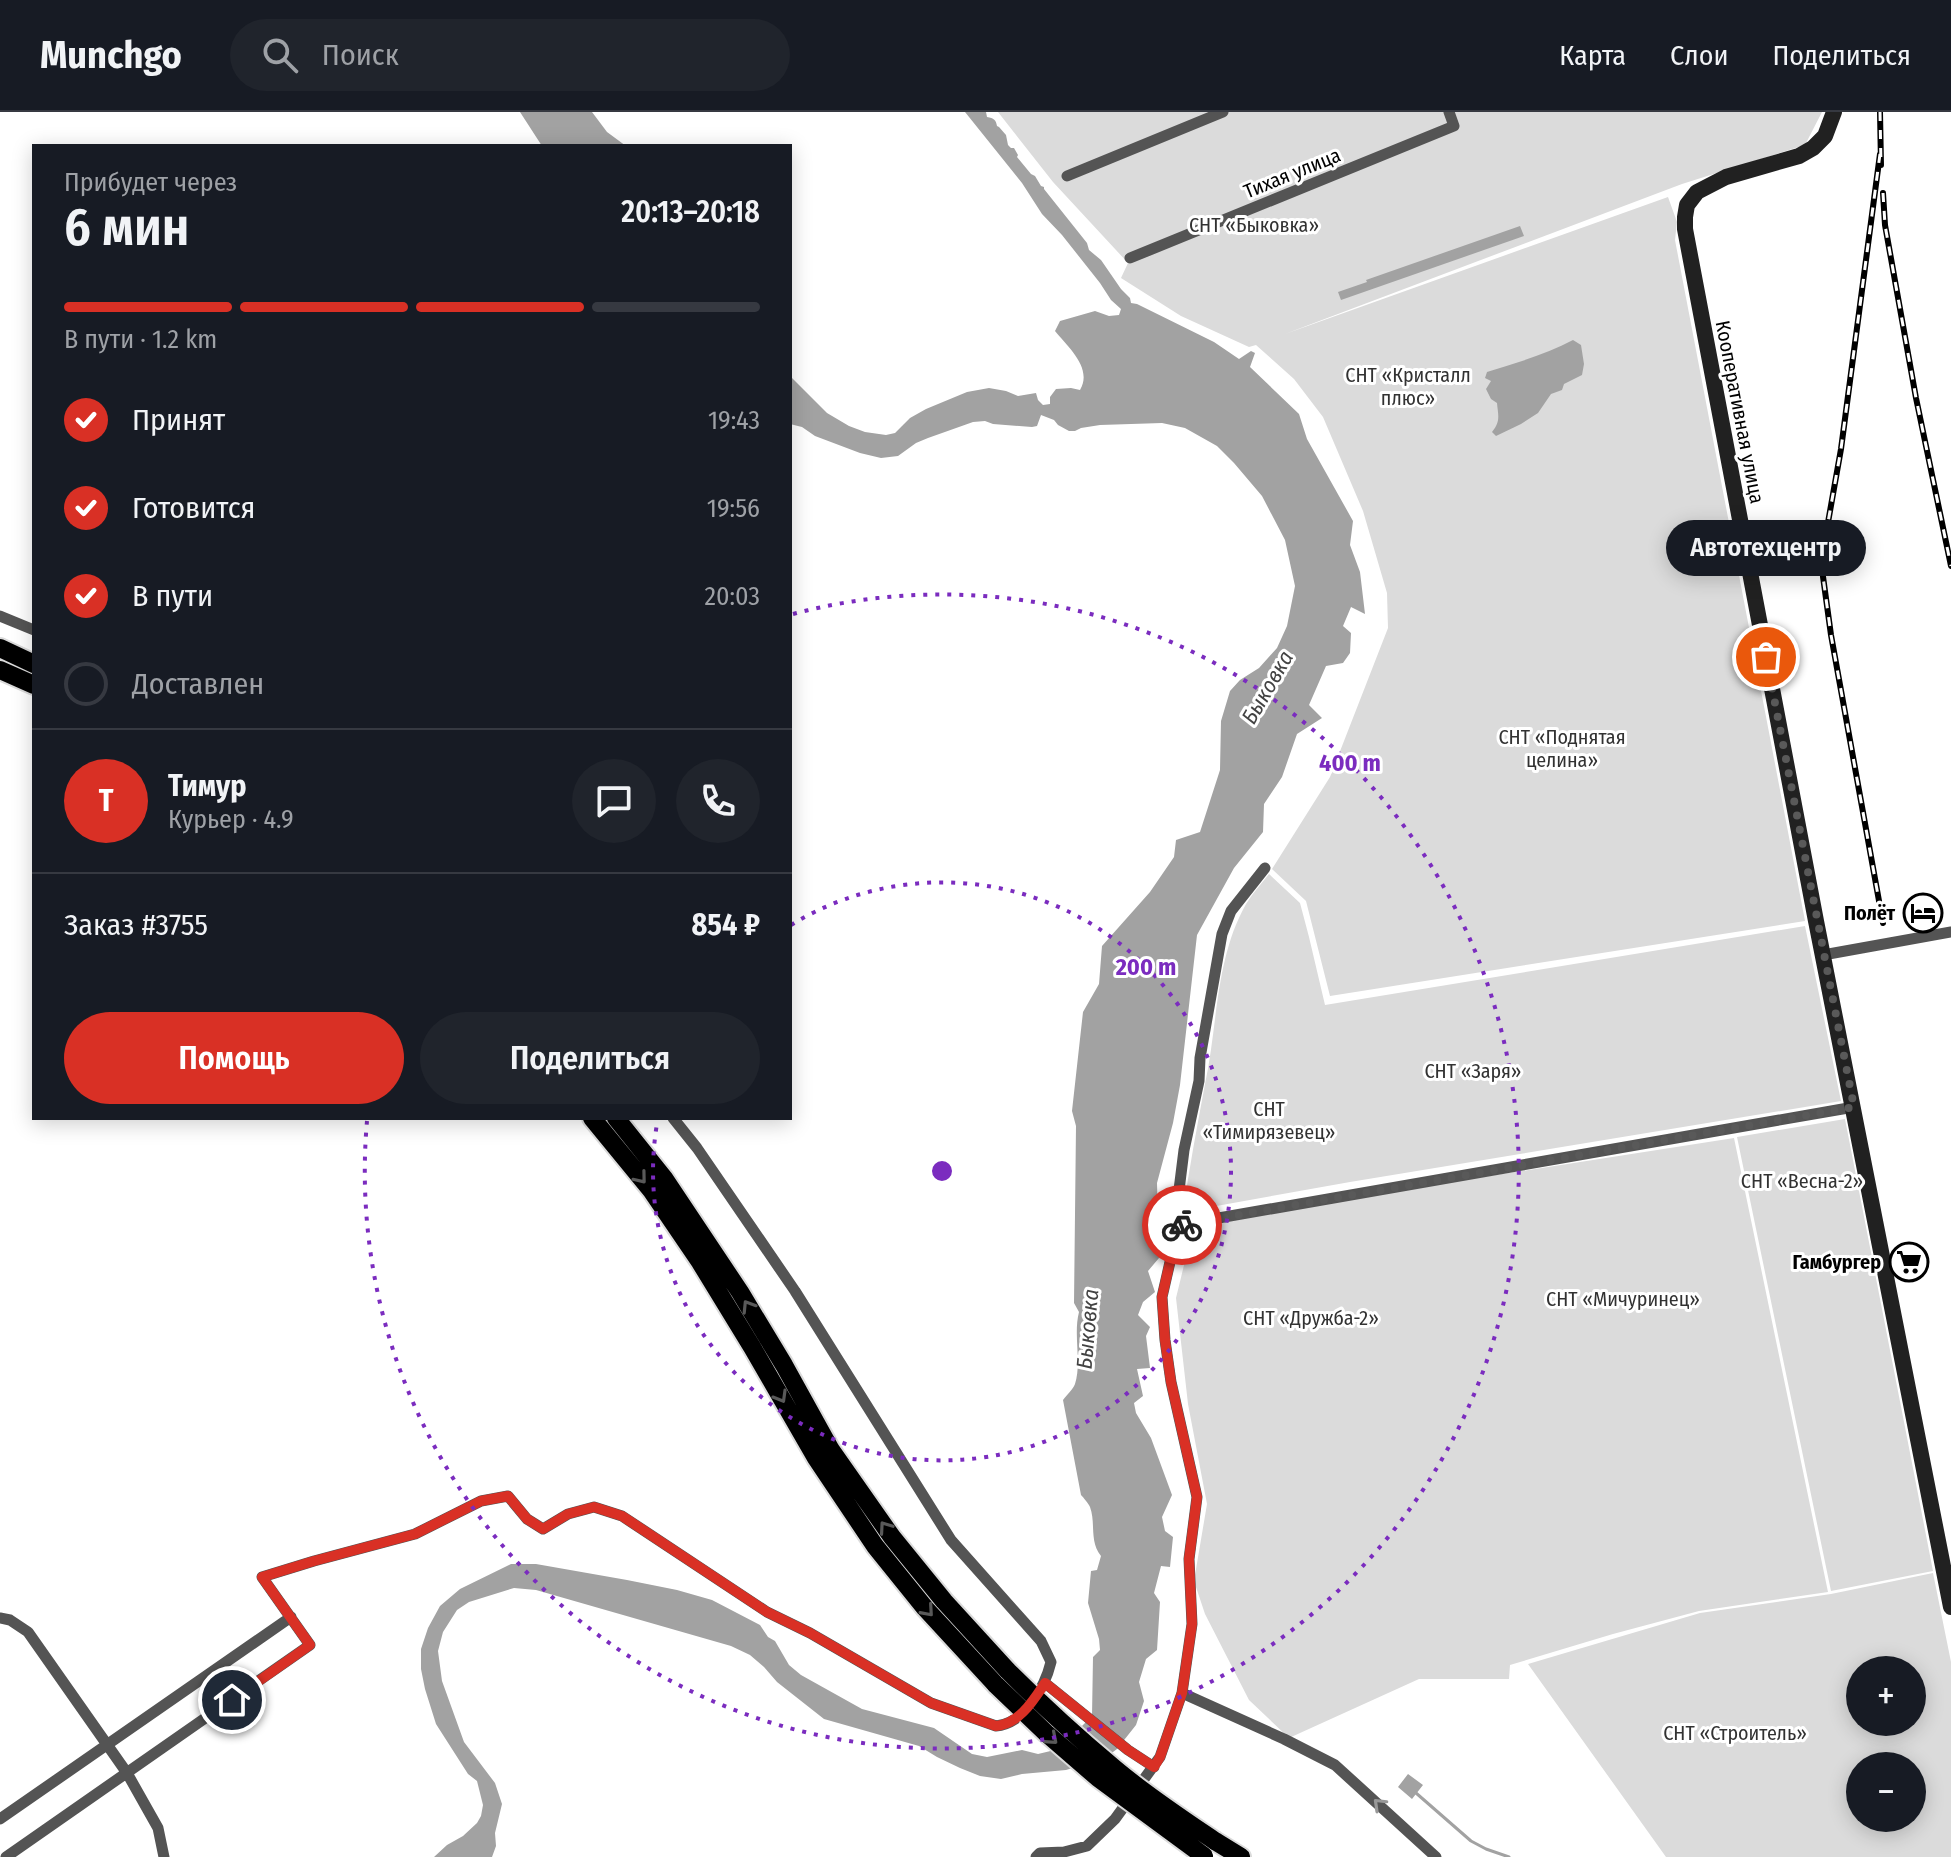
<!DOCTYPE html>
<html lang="ru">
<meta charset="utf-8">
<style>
body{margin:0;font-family:"Fira Sans Condensed",sans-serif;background:#20242c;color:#f1f3f6;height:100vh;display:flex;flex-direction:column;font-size:30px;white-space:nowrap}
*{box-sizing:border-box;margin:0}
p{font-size:26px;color:#9ea1a6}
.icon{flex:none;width:44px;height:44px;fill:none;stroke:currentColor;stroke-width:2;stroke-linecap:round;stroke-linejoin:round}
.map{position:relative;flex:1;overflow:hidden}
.side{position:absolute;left:32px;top:32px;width:760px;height:976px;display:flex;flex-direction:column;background:#171b24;border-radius:0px;box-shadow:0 4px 20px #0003}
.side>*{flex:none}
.fabs{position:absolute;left:1846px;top:1544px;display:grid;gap:16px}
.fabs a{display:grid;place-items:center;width:80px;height:80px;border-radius:50%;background:#171b24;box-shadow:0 4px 20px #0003;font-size:40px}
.pin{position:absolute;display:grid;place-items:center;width:68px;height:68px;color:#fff;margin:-34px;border:4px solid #fff;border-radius:50%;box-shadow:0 2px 8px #0007}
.courier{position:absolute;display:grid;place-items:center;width:80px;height:80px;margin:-40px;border:6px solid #d93025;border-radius:50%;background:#fff;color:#222;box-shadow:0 2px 10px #0007}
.bubble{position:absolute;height:56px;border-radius:28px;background:#171b24;box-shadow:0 4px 20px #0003;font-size:26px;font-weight:600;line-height:56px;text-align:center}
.overview em{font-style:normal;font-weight:600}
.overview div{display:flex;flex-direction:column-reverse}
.overview{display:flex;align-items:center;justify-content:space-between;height:136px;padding:0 32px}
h1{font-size:52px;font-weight:600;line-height:60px}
.bar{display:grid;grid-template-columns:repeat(4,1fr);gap:12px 8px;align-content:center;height:96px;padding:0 32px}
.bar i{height:10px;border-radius:6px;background:#363941}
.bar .active{background:#d93025}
.bar p{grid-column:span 4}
.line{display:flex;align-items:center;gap:20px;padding:0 32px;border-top:2px solid #363941}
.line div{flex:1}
.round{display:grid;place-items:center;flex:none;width:84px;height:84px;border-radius:42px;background:#20242c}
ol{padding:0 32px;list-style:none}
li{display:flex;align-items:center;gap:24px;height:88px}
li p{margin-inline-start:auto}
li .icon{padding:8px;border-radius:50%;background:#d93025;color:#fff;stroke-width:4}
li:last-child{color:#9ea1a6}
li i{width:44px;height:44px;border:4px solid #363941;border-radius:50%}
.primary-button{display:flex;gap:16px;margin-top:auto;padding:16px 32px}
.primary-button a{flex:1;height:92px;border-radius:48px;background:#d93025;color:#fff;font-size:32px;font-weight:600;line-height:92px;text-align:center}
.primary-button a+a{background:#20242c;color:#f1f3f6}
header{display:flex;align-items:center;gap:48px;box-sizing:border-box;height:112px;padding:0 40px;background:#171b24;border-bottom:2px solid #363941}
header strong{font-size:38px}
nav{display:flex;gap:44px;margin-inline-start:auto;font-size:28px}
.search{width:560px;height:72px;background:#20242c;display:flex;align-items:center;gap:20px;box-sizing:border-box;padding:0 28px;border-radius:44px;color:#9ea1a6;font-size:30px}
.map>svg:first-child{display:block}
.green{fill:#dbdbdb;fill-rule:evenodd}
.water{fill:#a2a2a2}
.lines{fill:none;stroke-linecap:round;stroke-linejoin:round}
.stream{stroke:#a2a2a2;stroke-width:3}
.primary-casing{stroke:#dbdbdb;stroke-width:22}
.street{stroke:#545454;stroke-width:11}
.secondary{stroke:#212121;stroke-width:16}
.primary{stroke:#000;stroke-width:18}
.rail-casing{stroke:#000;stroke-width:6}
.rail{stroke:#fff;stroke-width:3;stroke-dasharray:9;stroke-linecap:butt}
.primary-bridge-casing{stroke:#dbdbdb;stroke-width:22;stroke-linecap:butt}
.primary-bridge{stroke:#000;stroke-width:18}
.oneway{stroke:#595959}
.oneway2{stroke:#989898}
.done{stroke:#595959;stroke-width:8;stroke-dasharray:0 14.4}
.route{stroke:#d93025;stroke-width:10}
.ring{fill:none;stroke:#7b2cbf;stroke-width:4;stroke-dasharray:4 8}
.labels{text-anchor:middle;stroke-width:6;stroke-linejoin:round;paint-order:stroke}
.street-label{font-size:20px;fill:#000;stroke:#fff}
.park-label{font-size:20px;fill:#323232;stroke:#fff}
.poi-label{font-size:20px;font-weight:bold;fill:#000;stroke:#fff;text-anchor:end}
.water-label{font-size:22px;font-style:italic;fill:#434343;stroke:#fff}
.centre{fill:#7b2cbf;stroke:#fff;stroke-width:4}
.ring-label{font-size:24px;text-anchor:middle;font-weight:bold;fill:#7b2cbf;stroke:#fff;stroke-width:6;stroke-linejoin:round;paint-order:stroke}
</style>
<header>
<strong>Munchgo</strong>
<div class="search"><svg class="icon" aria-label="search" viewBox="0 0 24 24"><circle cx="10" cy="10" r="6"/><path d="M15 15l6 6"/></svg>Поиск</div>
<nav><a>Карта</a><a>Слои</a><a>Поделиться</a></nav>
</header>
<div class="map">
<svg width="1951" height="1745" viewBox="0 0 1951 1745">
<rect width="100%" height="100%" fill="#fff"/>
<path class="green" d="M998,0H1822L1805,33L1682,72L1285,222L1668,85L1677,110L1675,128L1805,809L1330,884L1306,789L1272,757L1330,665L1388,516L1387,481L1363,399L1323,305L1294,267L1256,233L1249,235L1181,204L1121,166L1128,151L1053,70Z
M1269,762L1300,791L1309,825L1325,893L1805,814L1841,989L1350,1070L1183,1100C1189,1057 1197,1015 1205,972C1218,912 1215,847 1246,792C1252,782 1261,772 1269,762Z
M1845,1007L1933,1459L1831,1479L1737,1025Z
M1734,1026L1828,1480L1699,1499L1613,1522L1510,1553L1509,1567H1419L1289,1626L1249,1588L1205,1502L1194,1469L1207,1392L1188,1292L1176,1186L1193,1116L1374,1082Z
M1933,1461L1951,1550V1745H1666L1528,1552L1700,1501L1831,1482ZM1860,1558H1912V1610H1860ZM1860,1654H1912V1706H1860Z"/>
<path class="water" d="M520,0H592L607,20L626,34H542Z
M965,0H986L987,5C994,6 996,8 997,14L999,15L1006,23L1008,33L1011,36H1014L1018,43L1017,45L1031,62L1035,64L1041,74L1044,75V77L1087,131L1089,138L1101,148L1121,177L1130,186L1131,191L1137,192L1214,230L1239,247L1251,239L1255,241L1250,255L1299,302L1307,327L1353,409L1350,433L1360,460L1365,502L1351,495L1343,514L1351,521L1350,541L1343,551L1326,554L1309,593L1322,606L1297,622L1282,665L1264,692L1263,720L1234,756L1197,823L1180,973L1173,1011L1157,1071L1159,1146L1148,1159L1155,1180L1143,1190L1138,1203L1150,1215L1146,1224L1150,1256L1137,1257L1143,1284L1134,1291L1136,1301L1151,1326L1172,1383L1162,1405L1165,1419L1173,1425L1170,1455L1161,1454L1154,1481L1160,1490L1157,1538L1146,1547L1139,1570L1144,1589L1136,1613L1117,1637L1105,1646L1066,1658L1022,1662L1001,1667L980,1664L960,1656L937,1645L919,1634L824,1607L777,1570L764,1555L750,1543L731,1534L536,1478L514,1476L469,1490L457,1498L443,1520L438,1539L442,1569L464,1630L495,1671L502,1692L495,1721L496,1734L492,1745H434L447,1733L463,1724L477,1711L481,1704L483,1693L477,1669L468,1662L436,1612L425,1577L421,1557V1537L428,1516L440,1494L460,1477L511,1452H536L627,1468L677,1478L712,1488L760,1513L768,1525L775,1529L789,1553L801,1563L862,1597L934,1616L972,1642L987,1645L1022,1638L1038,1642L1059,1637L1092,1604L1093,1545L1100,1538L1099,1527L1088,1491L1091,1459L1097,1458L1101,1444C1089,1429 1096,1411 1090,1395C1089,1392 1083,1385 1081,1383L1063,1288C1067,1283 1073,1277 1075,1272C1082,1250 1073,1223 1079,1200L1074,1191L1076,1014L1072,999L1083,900L1099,872L1102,834L1150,780L1174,745L1176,728L1200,720L1220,658L1221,609L1230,579L1240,568L1259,556L1277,536L1287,514L1295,474L1285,428L1262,384L1234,351L1217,334L1185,316L1162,311L1100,313L1081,316L1075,319H1069L1058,313L1054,308L1041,303L1037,314L1032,315L993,312L985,309L973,310L928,326L916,331L898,344L881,346L860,341L815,324L802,315L790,312V264L827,301L849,314L865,320L886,323L895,321L910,306L926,297L967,280L989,276L1006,279L1018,284L1036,281L1038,288L1043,293L1050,292V285L1056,277L1071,276L1080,278C1093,256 1068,235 1055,219L1060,209L1095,199L1109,204L1119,203L1121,197L1111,188L1100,171L1062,123L1042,102L1022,71Z
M1520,114L1524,124L1341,188L1338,180L1367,170L1366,168Z
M1573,228L1581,233L1584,252L1582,263L1564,272L1562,278L1551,282L1538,301L1521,312L1496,324L1492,320C1501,309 1498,303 1497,291L1491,287L1486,277L1491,269L1485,266L1487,260C1516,251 1547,242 1573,228Z
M1408,1662L1423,1673L1412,1687L1398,1675Z"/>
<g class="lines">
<path class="stream" d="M1416,1681L1471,1729L1486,1737L1509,1745"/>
<g class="primary-casing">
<path id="primary" d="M0,536L34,552
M0,558L34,573
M592,1006L651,1078L700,1150L752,1235L816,1346L875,1434L925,1496L996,1573
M616,1006L664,1066L740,1180L784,1253L831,1338L892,1425L944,1489L1008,1559
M1215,1729L1241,1745"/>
</g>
<path class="street" d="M1067,64L1223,0
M1130,146L1454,14L1449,0
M0,504L34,518
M1823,843L1951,820
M1173,1114L1854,995
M0,1506L10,1508L28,1520L127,1661L158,1716L164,1745
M1045,1571L1128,1638L1154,1655
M1182,1581L1284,1627L1335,1653L1436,1745
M0,1707L291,1505
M6,1745L310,1533L262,1465L314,1449L415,1422L481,1389L508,1384L527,1407L543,1417L568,1402L594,1395L622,1404L767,1500L810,1521L931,1591L996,1614C1024,1612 1045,1575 1051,1550L1041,1529L951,1428L795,1179L697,1036L673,1006
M1036,1745L1040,1741L1064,1740L1087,1734L1115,1707L1160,1645L1182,1581L1192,1512L1189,1447L1197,1385L1171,1270L1165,1228L1162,1185L1170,1150L1184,1038L1199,969L1200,946L1222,822L1231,799L1265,756"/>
<path class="secondary" d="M1834,0L1825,24L1813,36L1799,44L1726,65L1697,80L1687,93L1685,105V117L1816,809L1951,1495"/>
<use href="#primary" class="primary"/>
<g class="rail-casing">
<path id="rail" d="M1880,0L1881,53
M1880,42L1841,337L1821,450L1831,523L1883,811
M1883,81L1885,113L1916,286L1951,454"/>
</g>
<use href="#rail" class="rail"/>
<g class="primary-bridge-casing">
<path id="primary-bridge" d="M1008,1559C1042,1593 1077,1625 1114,1656C1146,1683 1181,1706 1215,1729
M996,1573L1046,1621L1098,1666L1204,1744"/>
</g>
<use href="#primary-bridge" class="primary-bridge"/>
</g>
<defs><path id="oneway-chevron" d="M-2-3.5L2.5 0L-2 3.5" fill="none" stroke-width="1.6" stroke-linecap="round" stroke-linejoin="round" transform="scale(2)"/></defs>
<g class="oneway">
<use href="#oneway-chevron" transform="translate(641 1066) rotate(51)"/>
<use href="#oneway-chevron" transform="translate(748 1194) rotate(-122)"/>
<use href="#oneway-chevron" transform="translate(781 1285) rotate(60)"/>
<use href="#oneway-chevron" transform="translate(885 1415) rotate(-125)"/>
<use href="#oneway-chevron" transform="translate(928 1499) rotate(49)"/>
<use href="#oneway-chevron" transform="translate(1052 1627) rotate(41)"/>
</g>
<use class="oneway2" href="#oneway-chevron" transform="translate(1379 1692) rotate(-136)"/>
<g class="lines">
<path class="done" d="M1182,1113L1854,995L1766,545"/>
<path class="route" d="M232,1588L310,1533L262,1465L314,1449L415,1422L481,1389L508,1384L527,1407L543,1417L568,1402L594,1395L622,1404L767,1500L810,1521L931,1591L996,1614C1019,1612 1033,1589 1045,1571L1128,1638L1154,1655L1160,1645L1182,1581L1192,1512L1189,1447L1197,1385L1171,1270L1165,1228L1162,1185L1170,1150L1173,1114L1182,1113"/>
</g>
<g class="ring">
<path d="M791 813A289 289 0 1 1 658 1006"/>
<path d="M793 502A577 577 0 1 1 367 1009"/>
</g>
<defs>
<g id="hotel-ring" transform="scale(2)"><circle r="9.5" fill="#fff" stroke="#000" stroke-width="1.5"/><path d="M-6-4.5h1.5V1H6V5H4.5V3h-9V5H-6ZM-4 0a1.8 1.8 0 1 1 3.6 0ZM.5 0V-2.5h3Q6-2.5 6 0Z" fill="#000"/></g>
<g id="supermarket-ring" transform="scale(2)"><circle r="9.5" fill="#fff" stroke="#000" stroke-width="1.5"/><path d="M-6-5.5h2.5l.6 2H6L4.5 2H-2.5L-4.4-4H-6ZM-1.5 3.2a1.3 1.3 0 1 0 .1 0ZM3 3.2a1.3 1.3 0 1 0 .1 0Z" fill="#000"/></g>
</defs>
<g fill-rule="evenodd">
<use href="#hotel-ring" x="1923" y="801"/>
<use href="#supermarket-ring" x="1909" y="1150"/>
</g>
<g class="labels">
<g class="street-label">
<text transform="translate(1292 61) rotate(-22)" y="7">Тихая улица</text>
<text transform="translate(1740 300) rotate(79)" y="7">Кооперативная улица</text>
</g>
<g class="park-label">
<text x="1254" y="120">СНТ «Быковка»</text>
<text x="1408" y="270">СНТ «Кристалл<tspan x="1408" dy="23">плюс»</tspan></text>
<text x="1562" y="632">СНТ «Поднятая<tspan x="1562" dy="23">целина»</tspan></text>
<text x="1473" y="966">СНТ «Заря»</text>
<text x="1269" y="1004">СНТ<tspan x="1269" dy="23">«Тимирязевец»</tspan></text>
<text x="1802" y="1076">СНТ «Весна-2»</text>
<text x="1623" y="1194">СНТ «Мичуринец»</text>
<text x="1311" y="1213">СНТ «Дружба-2»</text>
<text x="1735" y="1628">СНТ «Строитель»</text>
</g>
<g class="poi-label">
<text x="1895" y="808">Полёт</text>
<text x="1881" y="1157">Гамбургер</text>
</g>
<g class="water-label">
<text transform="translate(1267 575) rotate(-60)" y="8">Быковка</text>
<text transform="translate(1087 1217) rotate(-85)" y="8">Быковка</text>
</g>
</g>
<circle cx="942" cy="1059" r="12" class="centre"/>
<g class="ring-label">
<text x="1350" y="659">400 m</text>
<text x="1146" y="863">200 m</text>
</g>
</svg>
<div class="fabs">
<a>+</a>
<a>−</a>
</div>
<div class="pin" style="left:1766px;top:545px;background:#ea580c"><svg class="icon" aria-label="bag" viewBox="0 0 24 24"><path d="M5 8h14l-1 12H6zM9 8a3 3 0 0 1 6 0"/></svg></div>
<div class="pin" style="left:232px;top:1588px;background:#1f2937"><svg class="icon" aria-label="home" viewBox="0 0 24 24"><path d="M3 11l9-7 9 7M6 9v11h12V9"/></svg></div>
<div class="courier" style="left:1182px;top:1113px"><svg class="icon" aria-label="bike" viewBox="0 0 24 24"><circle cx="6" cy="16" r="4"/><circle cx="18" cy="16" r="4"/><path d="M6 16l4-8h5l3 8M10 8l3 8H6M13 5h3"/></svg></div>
<div class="bubble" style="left:1666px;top:408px;width:200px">Автотехцентр</div>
<section class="side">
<div class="overview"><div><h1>6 мин</h1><p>Прибудет через</p></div><em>20:13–20:18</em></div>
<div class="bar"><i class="active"></i><i class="active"></i><i class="active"></i><i></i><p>В пути · 1.2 km</p></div>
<ol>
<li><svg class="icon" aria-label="check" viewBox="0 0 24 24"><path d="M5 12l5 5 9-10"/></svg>Принят<p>19:43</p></li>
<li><svg class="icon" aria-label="check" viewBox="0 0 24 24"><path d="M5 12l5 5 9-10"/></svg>Готовится<p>19:56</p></li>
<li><svg class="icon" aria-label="check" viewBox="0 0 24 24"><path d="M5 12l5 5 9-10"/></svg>В пути<p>20:03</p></li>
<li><i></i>Доставлен</li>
</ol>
<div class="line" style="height:144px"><b class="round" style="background:#d93025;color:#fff">Т</b><div><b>Тимур</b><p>Курьер · 4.9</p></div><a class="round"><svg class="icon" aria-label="chat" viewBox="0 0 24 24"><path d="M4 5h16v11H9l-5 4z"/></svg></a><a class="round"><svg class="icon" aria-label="phone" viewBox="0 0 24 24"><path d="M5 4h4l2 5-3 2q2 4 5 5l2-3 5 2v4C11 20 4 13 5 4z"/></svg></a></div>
<div class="line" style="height:104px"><div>Заказ #3755</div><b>854 ₽</b></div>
<div class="primary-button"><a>Помощь</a><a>Поделиться</a></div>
</section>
</div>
